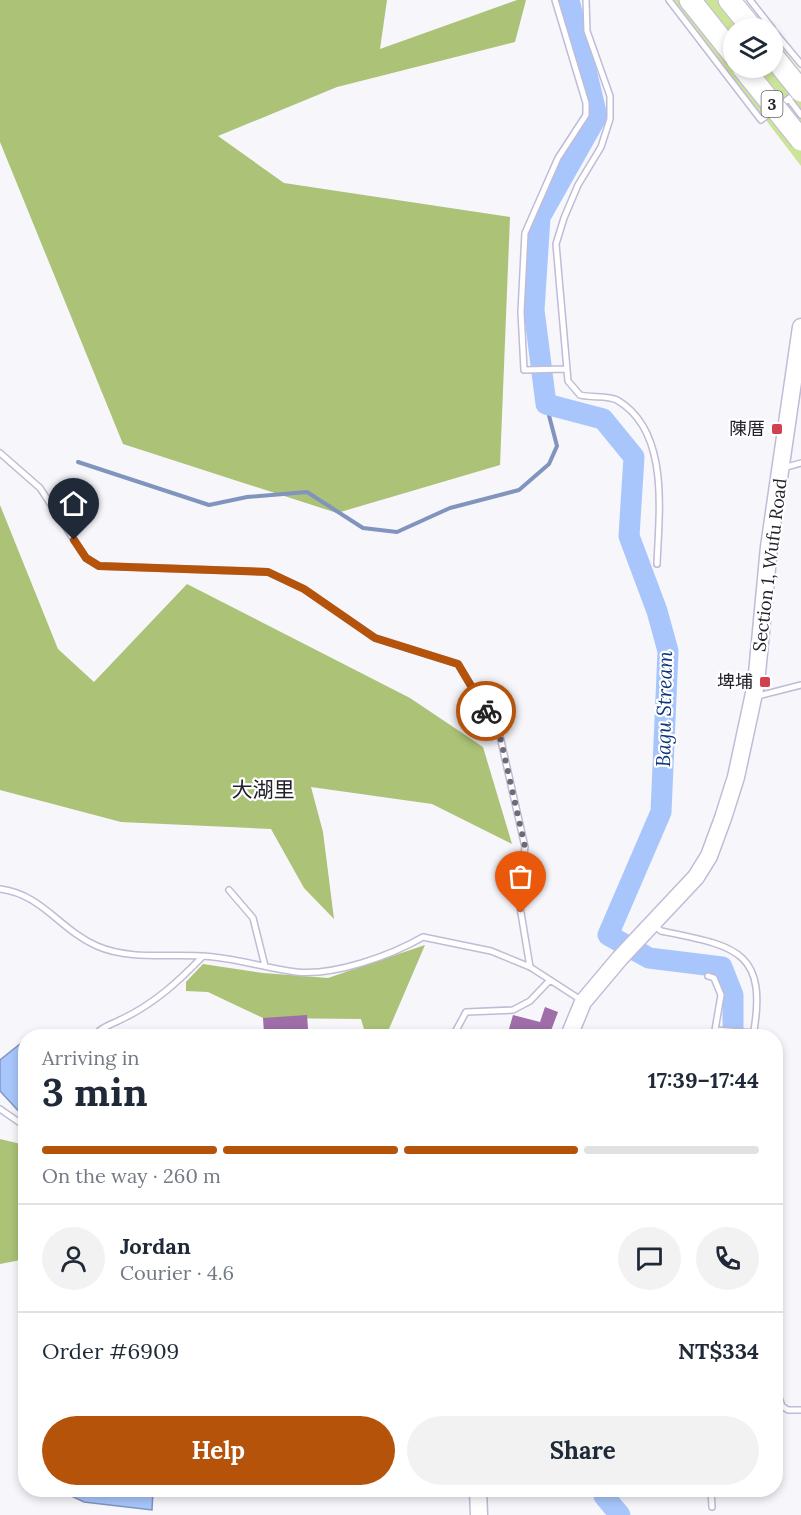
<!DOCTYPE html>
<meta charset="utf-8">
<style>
body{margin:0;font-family:Lora,"Noto Sans TC",serif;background:#f2f2f3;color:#1f2937;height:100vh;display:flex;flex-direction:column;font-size:22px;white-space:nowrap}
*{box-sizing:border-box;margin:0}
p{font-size:20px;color:#747a83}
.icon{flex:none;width:33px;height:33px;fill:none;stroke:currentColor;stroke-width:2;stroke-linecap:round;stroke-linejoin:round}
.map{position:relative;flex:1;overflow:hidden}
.panel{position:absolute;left:18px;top:1029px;width:765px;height:468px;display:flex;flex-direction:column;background:#fff;border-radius:24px;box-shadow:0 3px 9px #0003}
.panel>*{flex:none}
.fabs{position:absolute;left:723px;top:18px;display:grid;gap:12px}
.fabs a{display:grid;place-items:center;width:60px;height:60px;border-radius:50%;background:#fff;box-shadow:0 3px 9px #0003;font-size:30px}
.pin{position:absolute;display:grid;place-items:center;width:51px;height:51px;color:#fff;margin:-62px -26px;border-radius:50% 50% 50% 0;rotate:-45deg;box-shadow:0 0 6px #0007}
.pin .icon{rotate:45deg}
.courier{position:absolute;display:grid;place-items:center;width:60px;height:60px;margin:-30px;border:4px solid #b45309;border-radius:50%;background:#fff;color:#222;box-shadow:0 2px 8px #0007}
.head em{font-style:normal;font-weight:700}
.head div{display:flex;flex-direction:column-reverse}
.head{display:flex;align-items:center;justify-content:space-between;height:102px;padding:0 24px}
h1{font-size:39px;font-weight:700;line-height:45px}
.bar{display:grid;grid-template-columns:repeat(4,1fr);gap:9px 6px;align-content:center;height:72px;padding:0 24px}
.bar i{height:8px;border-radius:4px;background:#e0e1e3}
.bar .on{background:#b45309}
.bar p{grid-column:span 4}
.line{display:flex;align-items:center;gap:15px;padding:0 24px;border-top:2px solid #e0e1e3}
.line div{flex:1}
.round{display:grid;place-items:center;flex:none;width:63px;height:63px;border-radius:32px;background:#f2f2f3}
.action{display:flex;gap:12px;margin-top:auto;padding:12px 24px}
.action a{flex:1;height:69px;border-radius:36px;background:#b45309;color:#fff;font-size:24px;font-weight:700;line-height:69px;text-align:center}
.action a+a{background:#f2f2f3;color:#1f2937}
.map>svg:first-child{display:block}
.green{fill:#cce498}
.forest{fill:#abc277}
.water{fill:#a8c6fc;stroke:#8094be;stroke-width:1.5}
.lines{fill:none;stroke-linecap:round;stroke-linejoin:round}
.stream{stroke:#8094be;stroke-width:4}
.river{stroke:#a8c6fc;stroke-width:21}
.building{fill:#9f6da8}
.lane-casing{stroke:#c0bbd7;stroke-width:8}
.secondary-casing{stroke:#c0bbd7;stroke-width:19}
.highway-casing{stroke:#c0bbd7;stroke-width:23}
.lane{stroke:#fff;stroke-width:5}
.secondary{stroke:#fff;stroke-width:16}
.highway{stroke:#fff;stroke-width:21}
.highway-bridge-casing{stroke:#c0bbd7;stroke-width:23;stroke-linecap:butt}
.highway-bridge{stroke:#fff;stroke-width:21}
.done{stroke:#6d6c74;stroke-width:6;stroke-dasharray:0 10.8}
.route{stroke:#b45309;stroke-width:8}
.poi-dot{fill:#d14150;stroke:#fff;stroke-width:2}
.labels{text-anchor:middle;stroke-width:4.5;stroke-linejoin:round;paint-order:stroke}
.shield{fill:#fff;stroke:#65646b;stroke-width:1.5}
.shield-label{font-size:16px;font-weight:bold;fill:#23212c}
.poi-label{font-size:18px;fill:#23212c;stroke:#fff;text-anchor:end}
.street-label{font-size:18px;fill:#23212c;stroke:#fff}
.water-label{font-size:20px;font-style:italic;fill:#0c347e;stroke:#fff}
.quarter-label{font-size:21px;fill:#23212c;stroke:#fff}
</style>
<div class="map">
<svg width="801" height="1515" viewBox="0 0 801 1515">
<rect width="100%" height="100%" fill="#f6f6fb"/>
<path class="green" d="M674,0H744L766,28H734V68H772L773,36L801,72V166Z"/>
<path class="forest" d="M0,0H387L380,49L517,0H526L515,42L337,87L218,136L284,183L510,217L500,465L337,513L123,444L0,142Z
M0,505L58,649L94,682L187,584L410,698L483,747L512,844L432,804L311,787L323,832L334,919L304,888L271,829L121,822L0,790Z
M425,945L386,1036H366L361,1019L263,1018L208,992L186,991V982L203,964L263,973L328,978Z
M0,1139L25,1145L26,1259L0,1264Z"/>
<path class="water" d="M25,1040V1118L0,1091V1060Z
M59,1490H153L152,1510L84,1502Z"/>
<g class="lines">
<path class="stream" d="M78,462L209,505L247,497L307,492L363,528L397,532L450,508L519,490L549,464L557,446L546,404"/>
<path class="river" d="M569,0L597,116L540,217L534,310L546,404L603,419L634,457L629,536L657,611L668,651L661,812L608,935L649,958L722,967L733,995V1036
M604,1490V1496L620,1515"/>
</g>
<path class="building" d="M545,1007L558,1012L549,1036H507L513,1015L540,1022Z
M307,1015L308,1029L264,1033L263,1018Z"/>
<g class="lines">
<g class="lane-casing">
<path id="lane" d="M555,0L586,103V115L558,158L525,233L521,312L524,370L566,369
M586,0L587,31L610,96V119L601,147L578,185L564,218L556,244L568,381L580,395C591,398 608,395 617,400C670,431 659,512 657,564
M669,0L761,120L771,112
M750,0L772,28
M772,29L801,64
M789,99L801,115
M778,107L797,92
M0,453L40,488L86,558L99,566L268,572L304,589L375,638L458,664L499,732L525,847L518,895L530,967
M783,468L801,463
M758,696L801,685
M0,889C42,894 60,930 97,946C129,960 167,954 201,956C233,957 264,968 296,972C334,976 390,956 423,937L491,951L530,967L581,1000
M229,890L253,918L265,966
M655,926L661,931C734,946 769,949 753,1036
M708,976L714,978L721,995L714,1036
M715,1030L754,1033
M95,1036C100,1027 113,1024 122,1019C154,1004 179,981 203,956
M453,1036L466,1012L513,1010L530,1001L550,980
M0,1109L26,1127
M776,1389L782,1406L788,1410H801
M711,1490L712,1507"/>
</g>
<g class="secondary-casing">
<path id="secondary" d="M569,1036L583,1002L620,958L696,877L709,856L723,818L736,777L756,684L769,547L801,327
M478,1490L479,1515"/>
</g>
<g class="highway-casing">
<path id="highway" d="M690,0L734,55
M729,0L752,28"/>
</g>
<use href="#lane" class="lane"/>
<use href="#secondary" class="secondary"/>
<use href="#highway" class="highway"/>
<g class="highway-bridge-casing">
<path id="highway-bridge" d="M772,55L801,91
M743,68L801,140"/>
</g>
<use href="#highway-bridge" class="highway-bridge"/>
</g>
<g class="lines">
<path class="done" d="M486,711L499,732L525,847L518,895L521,913"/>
<path class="route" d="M74,540L86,558L99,566L268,572L304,589L375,638L458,664L486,711"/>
</g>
<g class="poi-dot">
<rect x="771" y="423" width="12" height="12" rx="3"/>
<rect x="759" y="676" width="12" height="12" rx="3"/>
</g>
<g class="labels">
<rect class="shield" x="761.5" y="91" width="21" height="26" rx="4.5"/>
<g class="shield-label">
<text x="772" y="110">3</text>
</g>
<g class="poi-label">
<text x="765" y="435">陳厝</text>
<text x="753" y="688">埤埔</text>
</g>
<g class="street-label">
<text transform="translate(770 565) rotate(-83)" y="6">Section 1, Wufu Road</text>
</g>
<g class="water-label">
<text transform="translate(664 709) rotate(-89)" y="7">Bagu Stream</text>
</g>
<g class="quarter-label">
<text x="263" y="797">大湖里</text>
</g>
</g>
</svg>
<div class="fabs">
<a><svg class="icon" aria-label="layers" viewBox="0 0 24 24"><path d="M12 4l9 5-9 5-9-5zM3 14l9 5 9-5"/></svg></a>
</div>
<div class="pin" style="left:521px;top:913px;background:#ea580c"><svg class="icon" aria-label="bag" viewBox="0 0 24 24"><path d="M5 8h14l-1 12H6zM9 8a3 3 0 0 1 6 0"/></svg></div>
<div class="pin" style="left:74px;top:540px;background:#1f2937"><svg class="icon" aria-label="home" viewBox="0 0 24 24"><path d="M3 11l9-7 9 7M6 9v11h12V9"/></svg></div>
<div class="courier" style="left:486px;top:711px"><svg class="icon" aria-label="bike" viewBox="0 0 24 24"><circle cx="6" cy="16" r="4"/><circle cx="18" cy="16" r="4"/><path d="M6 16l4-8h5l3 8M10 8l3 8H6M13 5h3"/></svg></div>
<section class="panel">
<div class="head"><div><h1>3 min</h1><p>Arriving in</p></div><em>17:39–17:44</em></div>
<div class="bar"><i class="on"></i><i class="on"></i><i class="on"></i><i></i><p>On the way · 260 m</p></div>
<div class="line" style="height:108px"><a class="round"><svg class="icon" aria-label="person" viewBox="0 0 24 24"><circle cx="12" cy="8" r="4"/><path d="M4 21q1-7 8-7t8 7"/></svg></a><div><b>Jordan</b><p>Courier · 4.6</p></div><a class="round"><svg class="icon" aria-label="chat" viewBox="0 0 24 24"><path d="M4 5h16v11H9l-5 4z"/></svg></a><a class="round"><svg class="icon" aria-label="phone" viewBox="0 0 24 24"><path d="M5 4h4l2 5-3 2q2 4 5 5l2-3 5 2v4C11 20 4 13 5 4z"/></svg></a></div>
<div class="line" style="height:78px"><div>Order #6909</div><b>NT$334</b></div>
<div class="action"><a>Help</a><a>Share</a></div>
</section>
</div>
